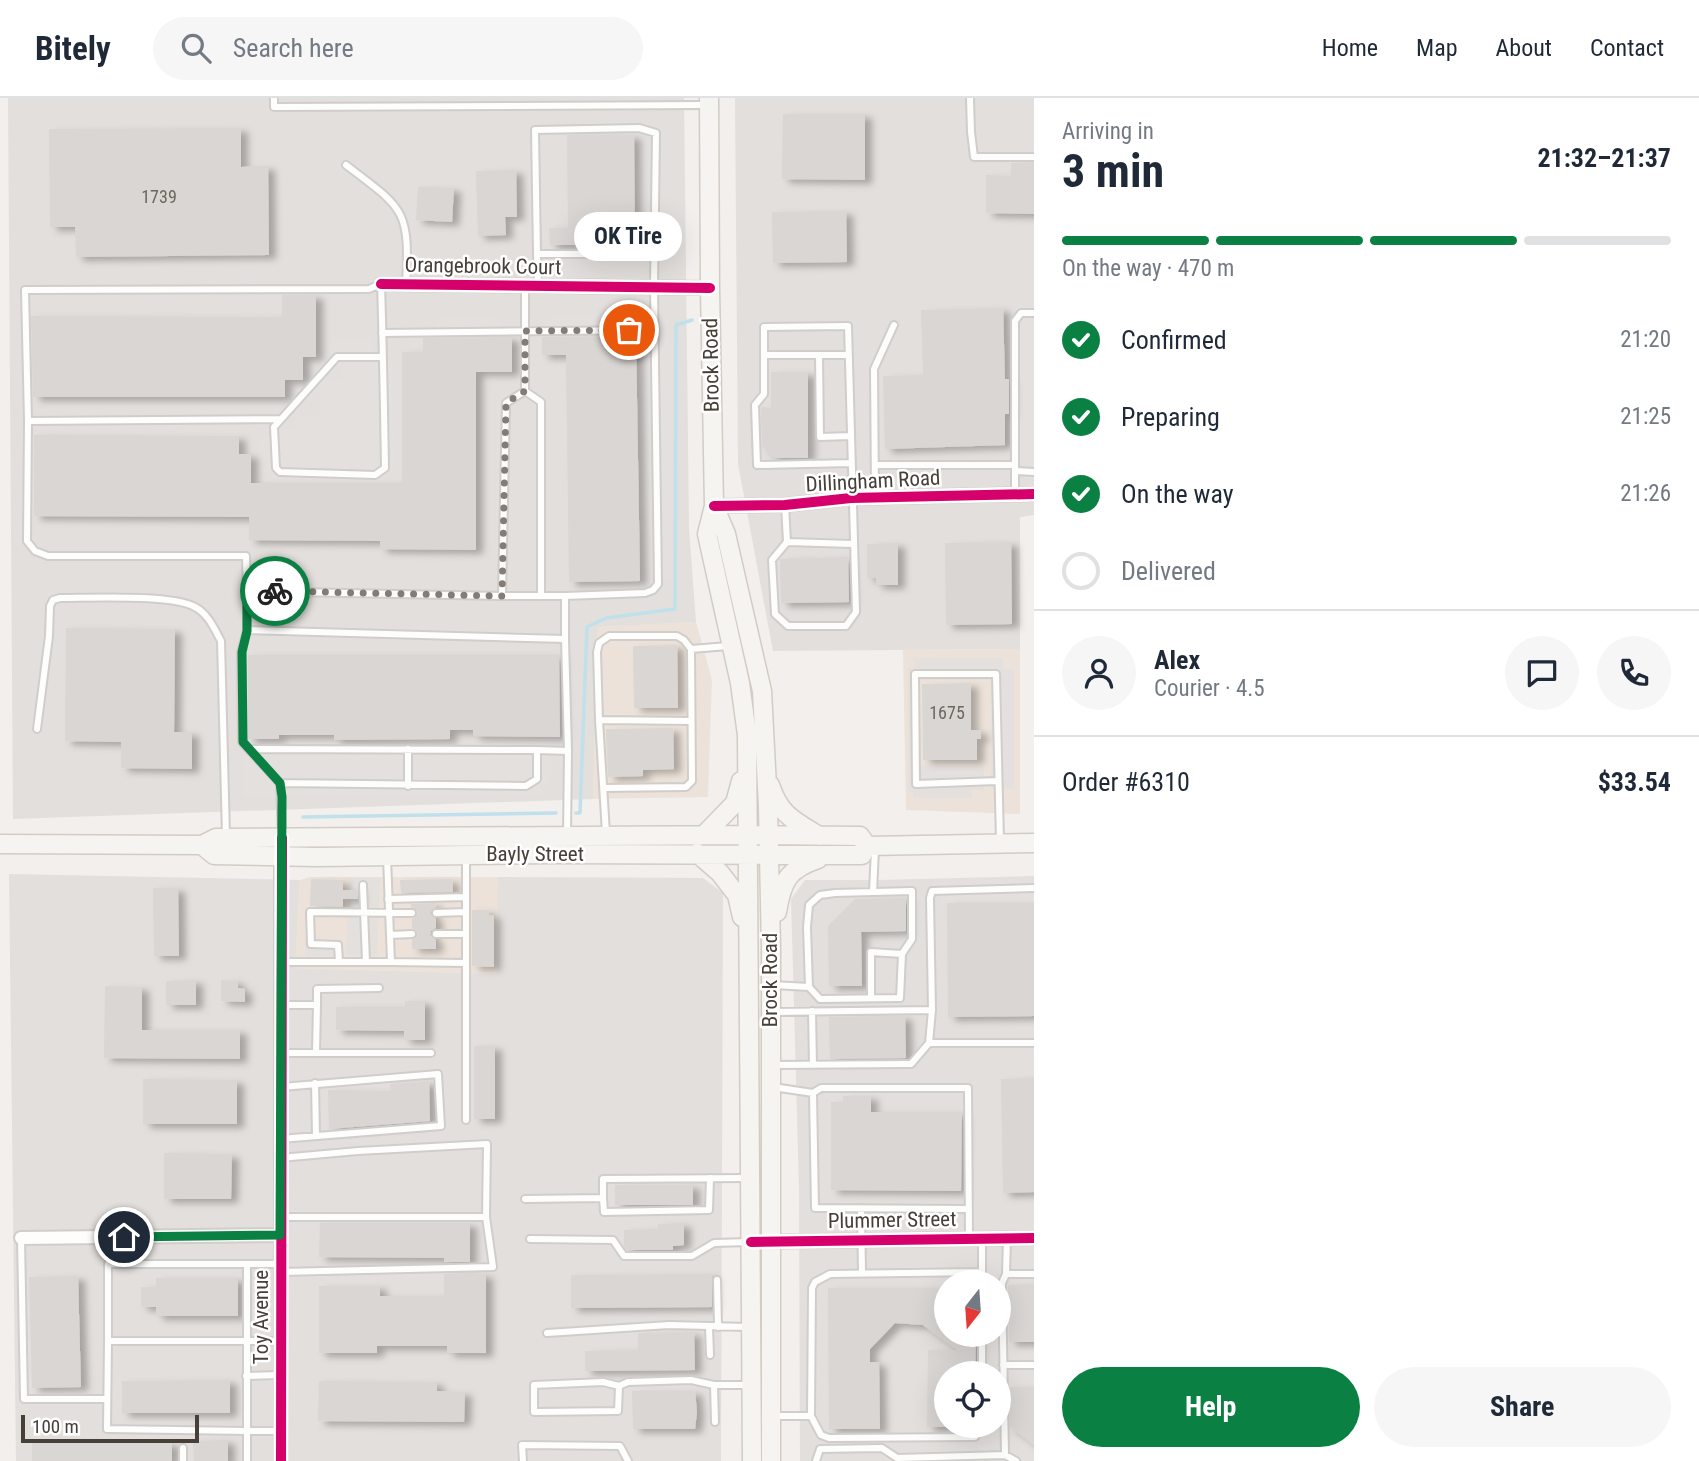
<!DOCTYPE html>
<meta charset="utf-8">
<style>
body{margin:0;font-family:"Roboto Condensed",sans-serif;background:#f6f6f7;color:#1f2937;height:100vh;display:flex;flex-direction:column;font-size:26px;white-space:nowrap}
*{box-sizing:border-box;margin:0}
p{font-size:23px;color:#747a83}
.icon{flex:none;width:38px;height:38px;fill:none;stroke:currentColor;stroke-width:2;stroke-linecap:round;stroke-linejoin:round}
.map{position:relative;flex:1;overflow:hidden}
.sheet{display:flex;flex-direction:column;background:#fff;width:665px}
.sheet>*{flex:none}
.needle{width:46px;rotate:197deg}
.fabs{position:absolute;left:934px;top:1172px;display:grid;gap:14px}
.fabs a{display:grid;place-items:center;width:77px;height:77px;border-radius:50%;background:#fff;box-shadow:0 7px 28px #0002;font-size:35px}
.scale{position:absolute;left:21px;bottom:18px;width:178px;box-sizing:border-box;padding-left:7px;border:4px solid #474038;border-top:0;font-size:19px;line-height:24px;white-space:nowrap;color:#474038;-webkit-text-stroke:5px #fff;paint-order:stroke}
.pin{position:absolute;display:grid;place-items:center;width:60px;height:60px;color:#fff;margin:-30px;border:4px solid #fff;border-radius:50%;box-shadow:0 2px 7px #0007}
.courier{position:absolute;display:grid;place-items:center;width:70px;height:70px;margin:-35px;border:5px solid #0b8043;border-radius:50%;background:#fff;color:#222;box-shadow:0 2px 9px #0007}
.bubble{position:absolute;height:49px;border-radius:24px;background:#fff;box-shadow:0 7px 28px #0002;font-size:23px;font-weight:700;line-height:49px;text-align:center}
.head em{font-style:normal;font-weight:700}
.head div{display:flex;flex-direction:column-reverse}
.head{display:flex;align-items:center;justify-content:space-between;height:119px;padding:0 28px}
h1{font-size:46px;font-weight:700;line-height:52px}
.bar{display:grid;grid-template-columns:repeat(4,1fr);gap:10px 7px;align-content:center;height:84px;padding:0 28px}
.bar i{height:9px;border-radius:5px;background:#e0e1e3}
.bar .current{background:#0b8043}
.bar p{grid-column:span 4}
.line{display:flex;align-items:center;gap:18px;padding:0 28px;border-top:2px solid #e0e1e3}
.line div{flex:1}
.round{display:grid;place-items:center;flex:none;width:74px;height:74px;border-radius:37px;background:#f6f6f7}
ol{padding:0 28px;list-style:none}
li{display:flex;align-items:center;gap:21px;height:77px}
li p{margin-inline-start:auto}
li .icon{padding:7px;border-radius:50%;background:#0b8043;color:#fff;stroke-width:4}
li:last-child{color:#747a83}
li i{width:38px;height:38px;border:4px solid #e0e1e3;border-radius:50%}
.primary-button{display:flex;gap:14px;margin-top:auto;padding:14px 28px}
.primary-button a{flex:1;height:80px;border-radius:42px;background:#0b8043;color:#fff;font-size:28px;font-weight:700;line-height:80px;text-align:center}
.primary-button a+a{background:#f6f6f7;color:#1f2937}
header{display:flex;align-items:center;gap:42px;box-sizing:border-box;height:98px;padding:0 35px;background:#fff;border-bottom:2px solid #e0e1e3}
header strong{font-size:33px}
nav{display:flex;gap:38px;margin-inline-start:auto;font-size:24px}
.search{width:490px;height:63px;background:#f6f6f7;display:flex;align-items:center;gap:18px;box-sizing:border-box;padding:0 24px;border-radius:38px;color:#747a83;font-size:26px}
main{display:flex;flex:1;min-height:0}
.map>svg:first-child{display:block}
.commercial{fill:#ece2d9}
.industrial{fill:#e3dfdc;fill-rule:evenodd}
.parking{fill:#e3e0dd}
.lines{fill:none;stroke-linecap:round;stroke-linejoin:round}
.stream{stroke:#c0e0ec;stroke-width:3.5}
.building{fill:#dad6d3;filter:url(#shadow)}
.service-casing{stroke:#d0cdca;stroke-width:10}
.minor-casing{stroke:#d0cdca;stroke-width:16}
.secondary-casing{stroke:#d2ccc4;stroke-width:21}
.service{stroke:#fdfdfc;stroke-width:6}
.minor{stroke:#fdfdfc;stroke-width:12}
.secondary{stroke:#f6f4f0;stroke-width:18}
.cycleway-casing{stroke:#fff;stroke-width:15}
.cycleway{stroke:#d6006c;stroke-width:10}
.done{stroke:#837d77;stroke-width:7;stroke-dasharray:0 12.6}
.route{stroke:#0b8043;stroke-width:9}
.labels{text-anchor:middle;stroke-width:5;stroke-linejoin:round;paint-order:stroke}
.number-label{font-size:18px;fill:#6d6760}
.street-label{font-size:21px;fill:#474038;stroke:#fff}
</style>
<header>
<strong>Bitely</strong>
<div class="search"><svg class="icon" aria-label="search" viewBox="0 0 24 24"><circle cx="10" cy="10" r="6"/><path d="M15 15l6 6"/></svg>Search here</div>
<nav><a>Home</a><a>Map</a><a>About</a><a>Contact</a></nav>
</header>
<main>
<div class="map">
<svg width="1034" height="1363" viewBox="0 0 1034 1363">
<defs>
<filter id="shadow"><feDropShadow dx="7" dy="4" stdDeviation="3.5" flood-color="#0004"/></filter>
</defs>
<rect width="100%" height="100%" fill="#f2efec"/>
<path class="commercial" d="M696,524L712,582L708,699L593,701L598,529Z
M1020,551V716L906,712L903,552Z
M310,779H498V876L295,870L300,782Z"/>
<path class="industrial" d="M8,0H684L689,431L696,524L598,529L593,701L13,721Z
M735,0H1034V417L1020,419V551L773,553L738,366Z
M9,776L300,782L295,870L497,876L498,779L703,780L723,795L721,1363H16Z
M1034,778V1363H800L799,1089L791,801L805,782H880ZM947,1185H999V1237H947ZM947,1276H999V1328H947Z"/>
<path class="parking" d="M1034,208V380H1009L1011,209Z
M644,215V227L546,228V216Z
M437,219L502,220V230H437Z
M645,236L672,237L671,480H644Z
M329,240H373V263H393L394,372L388,373V378L272,379L271,374H259V340H269V332L294,331V318H321L320,282H341V272H330Z
M914,560H1003V571H1014V691H991V582H920L919,668H984V692H972V700H913V694H908V570H914Z
M551,646V680L540,698L243,699L242,648Z
M349,779L380,781L377,858L346,857Z
M1034,781V804L940,805V783Z
M305,842H342V858H305Z"/>
<g class="lines">
<path class="stream" d="M576,715H580L587,529L606,520L675,511L676,227L692,222
M303,719L556,715"/>
</g>
<path class="building" d="M783,16H865V82L782,81Z
M241,30V69L268,68L269,157L76,159L75,129H50L49,31Z
M567,37H634L635,147H550L549,130H568Z
M1011,65H1034V116L986,115V77L1011,78Z
M516,72L517,119H505L506,137L478,138L476,73Z
M418,89L454,90L452,124L416,122Z
M846,113L847,164L773,165L772,114Z
M282,197H316V259H303V282H285V299H33L31,218L282,219Z
M1003,210L1005,281H1009V316H1005V347L885,351L883,278L923,277L921,212Z
M636,238L640,483L569,484L566,257H542V239Z
M512,239V274H476V452L380,451V443L249,442V419L34,418V337L239,338V356H251V385H402V254H423V240Z
M771,274H808V360H774L762,348L761,309L771,310Z
M1011,444L1012,526L946,527L945,445Z
M898,445V487H876V480H867V446Z
M848,459L849,504L781,505L780,461Z
M66,530L175,531L174,634H192V671L121,670V644L65,643Z
M677,547L678,610H634L633,548Z
M248,557H559L560,639L473,638V632H450V641L334,642V637H279V641H248Z
M971,585V632H981V641H977V662H923L922,586Z
M673,630L674,671L643,672V678L608,679L606,631Z
M311,781L343,782V792H358V801H343V809L310,808Z
M452,781L453,794L401,795L400,782Z
M153,790H178L179,858H154Z
M906,800V833L861,834L862,888H829L828,828L855,801Z
M435,805L436,809L430,815L436,821V830L431,833L430,837L436,842V851H412V842L418,836L416,832L412,830V821L416,818L418,814L411,809V806Z
M947,805H1034V918L948,919Z
M472,812H489V817H494V869L472,868Z
M196,882V907H166V883Z
M221,882L238,883V890L245,891V904L221,903Z
M105,888L142,889V932H240V961L104,960Z
M405,903H425V942H404V933L336,932V909H405Z
M905,918L906,960L830,961L829,919Z
M474,948H495V1021H474Z
M1034,980V1094L1003,1095L1001,981Z
M143,981L237,982V1026H143Z
M429,983L430,1023L329,1031L328,992L391,993L390,986Z
M843,998H871V1014H962L961,1093L831,1092V1004H843Z
M164,1055L232,1056L231,1101H164Z
M615,1087H693V1107H615Z
M320,1125H470V1164H444V1160L319,1159Z
M684,1125V1147L673,1148V1152H627L624,1148V1132L658,1131V1126Z
M470,1175L486,1176V1255H447V1248H377V1255H319V1188H380V1198H444V1176Z
M712,1176V1209L571,1210V1177Z
M78,1178L81,1289L32,1290L29,1179Z
M156,1180H238V1218H156V1209H141V1189H156Z
M1034,1186V1244H1009L1008,1187Z
M828,1190H947V1237H976L975,1276H947V1329H927L928,1252L958,1253L923,1227L895,1225L870,1251V1264H879L880,1331H829Z
M694,1234L695,1272L585,1273V1253L638,1252V1235Z
M230,1282V1315H122V1283Z
M319,1283L437,1284V1293L465,1294L464,1324L318,1323Z
M1009,1289H1034V1347L1010,1329Z
M632,1293H695L697,1314L695,1331H633Z
M228,1342V1363H194L193,1343Z
M32,1344H172V1363H32Z"/>
<g class="lines">
<g class="service-casing">
<path id="service" d="M274,0V9L708,7
M970,0L971,34L974,59H1034
M346,67C404,111 410,111 406,187
M537,156L535,32L639,30L656,35L654,189L658,486L653,492L645,495L565,498V541
M525,188V293L541,304V498H565
M538,188L537,156H655
M382,235L655,232
M764,257H848
M819,257L820,339L850,338
M525,293L506,305L502,498H541
M28,323L25,192L369,191L381,186C383,248 384,309 385,370L375,377L280,374L276,370L274,329L337,259H383
M876,367H1015
M1015,373L1034,374
M1015,397V223L1021,215H1034
M875,399L874,271L894,227
M785,407L787,444L772,462L775,516L788,528H846L856,514L848,228L764,229V296L755,307L757,367L851,365
M787,444L853,446
M247,493L246,458H48L35,453L27,443L28,323L281,321
M247,532V493L502,498
M599,622L691,623
M37,631L49,538L50,508L53,502L60,500C90,500 171,496 195,509C208,516 214,530 221,543L226,738
M249,651L537,652
M997,683L916,686L915,576H996L1000,743
M280,685L242,644L241,554L247,532L565,541L568,653
M408,688V651
M604,690L686,689L692,683L691,551
M606,735L599,622L597,554L599,545L609,538H677L684,542L691,551L728,548
M282,738L280,685L526,688L537,681V652L568,653L567,737
M466,759V1022
M363,787L366,864
M873,794L875,751
M388,801L466,799
M436,815L466,814
M436,836H466
M390,837L412,836
M281,864H391L387,759
M339,864L338,847L311,846L310,814L412,815
M391,864L466,865
M773,887L809,889L820,901L900,900L902,856L912,841V793L835,795L820,797L809,807L807,829L809,889
M871,900V854L902,856
M281,907H317V891L379,890
M932,912L930,800L932,793L1034,790
M812,913L813,967
M772,914L932,912L929,945
M281,955H431
M316,955L317,907
M773,967L905,966H911L929,945H1034
M315,985L316,1038
M773,989L813,995
M280,1041L441,1028L438,976L281,989
M280,1060L358,1053L487,1046L486,1119H282
M603,1100L604,1114L709,1112L710,1080
M525,1101L603,1100V1081L748,1080
M861,1111L862,1174
M21,1140L24,1301H107
M1007,1140L1006,1176H1034
M530,1141L613,1142L624,1158H692L714,1145L749,1144
M969,1141L968,990H821L813,995L815,1110L969,1111
M982,1141V1174
M247,1166V1333H281
M281,1174L493,1169L486,1119
M717,1182L718,1229
M709,1229L710,1257
M547,1235L669,1227L749,1229
M108,1243L107,1331L247,1333V1363
M280,1243H108V1166H280
M1003,1267H1034
M982,1276V1237
M246,1278L280,1277
M619,1288L618,1313L534,1314V1287L603,1284L619,1288L628,1284L691,1282L714,1287
M774,1318H811
M715,1324L714,1287H750
M982,1328L975,1339L829,1340L821,1337L811,1318L812,1190L815,1184L830,1176L982,1174V1185
M183,1350V1363
M1005,1357L1002,1185L1006,1176
M523,1363L522,1347L620,1348L628,1363
M816,1363L820,1351L882,1350L897,1360L1005,1357L1016,1363"/>
</g>
<g class="minor-casing">
<path id="minor" d="M381,186L710,190
M714,408L785,407L851,400L1034,396
M281,751V1363
M21,1140L280,1137
M751,1144L1034,1140"/>
</g>
<g class="secondary-casing">
<path id="secondary" d="M709,0L710,190L714,408L707,436L740,585L747,637L752,1363
M714,408L726,436L762,593L768,708L771,852V1363
M770,687C780,717 793,722 819,738
M704,737L735,705L741,683
M0,746L202,747L216,740H226L748,737L860,738L867,748
M202,747L214,757L317,759L552,756L862,757L867,748
M867,748L1034,745
M697,755L720,775L737,797L742,819
M777,814C782,783 788,771 818,761"/>
</g>
<use href="#service" class="service"/>
<use href="#minor" class="minor"/>
<use href="#secondary" class="secondary"/>
<g class="cycleway-casing">
<path id="cycleway" d="M381,186L710,190
M714,408L785,407L851,400L1034,396
M751,1144L1034,1140
M281,1363L282,740"/>
</g>
<use href="#cycleway" class="cycleway"/>
</g>
<g class="lines">
<path class="done" d="M275,493L502,498L506,305L525,293V233L629,232"/>
<path class="route" d="M124,1139L280,1137L282,699L280,685L243,644L242,554L247,533V492L275,493"/>
</g>
<g class="labels">
<g class="number-label">
<text x="159" y="105">1739</text>
<text x="947" y="621">1675</text>
</g>
<g class="street-label">
<text transform="translate(483 168) rotate(1)" y="7">Orangebrook Court</text>
<text transform="translate(711 267) rotate(-91)" y="7">Brock Road</text>
<text transform="translate(873 383) rotate(-3)" y="7">Dillingham Road</text>
<text x="535" y="763">Bayly Street</text>
<text transform="translate(770 882) rotate(-90)" y="7">Brock Road</text>
<text transform="translate(892 1122) rotate(-1)" y="7">Plummer Street</text>
<text transform="translate(261 1219) rotate(-90)" y="7">Toy Avenue</text>
</g>
</g>
</svg>
<div class="fabs">
<a><svg class="needle" viewBox="-14 -14 28 28"><path d="M0-13l5 13h-10z" fill="#e53935"/><path d="M0 13l5-13h-10z" fill="#747a83"/></svg></a>
<a><svg class="icon" aria-label="locate" viewBox="0 0 24 24"><circle cx="12" cy="12" r="6"/><path d="M12 2v4M12 18v4M2 12h4M18 12h4"/></svg></a>
</div>
<div class="scale">100 m</div>
<div class="pin" style="left:629px;top:232px;background:#ea580c"><svg class="icon" aria-label="bag" viewBox="0 0 24 24"><path d="M5 8h14l-1 12H6zM9 8a3 3 0 0 1 6 0"/></svg></div>
<div class="pin" style="left:124px;top:1139px;background:#1f2937"><svg class="icon" aria-label="home" viewBox="0 0 24 24"><path d="M3 11l9-7 9 7M6 9v11h12V9"/></svg></div>
<div class="courier" style="left:275px;top:493px"><svg class="icon" aria-label="bike" viewBox="0 0 24 24"><circle cx="6" cy="16" r="4"/><circle cx="18" cy="16" r="4"/><path d="M6 16l4-8h5l3 8M10 8l3 8H6M13 5h3"/></svg></div>
<div class="bubble" style="left:574px;top:114px;width:108px">OK Tire</div>
</div>
<section class="sheet">
<div class="head"><div><h1>3 min</h1><p>Arriving in</p></div><em>21:32–21:37</em></div>
<div class="bar"><i class="current"></i><i class="current"></i><i class="current"></i><i></i><p>On the way · 470 m</p></div>
<ol>
<li><svg class="icon" aria-label="check" viewBox="0 0 24 24"><path d="M5 12l5 5 9-10"/></svg>Confirmed<p>21:20</p></li>
<li><svg class="icon" aria-label="check" viewBox="0 0 24 24"><path d="M5 12l5 5 9-10"/></svg>Preparing<p>21:25</p></li>
<li><svg class="icon" aria-label="check" viewBox="0 0 24 24"><path d="M5 12l5 5 9-10"/></svg>On the way<p>21:26</p></li>
<li><i></i>Delivered</li>
</ol>
<div class="line" style="height:126px"><a class="round"><svg class="icon" aria-label="person" viewBox="0 0 24 24"><circle cx="12" cy="8" r="4"/><path d="M4 21q1-7 8-7t8 7"/></svg></a><div><b>Alex</b><p>Courier · 4.5</p></div><a class="round"><svg class="icon" aria-label="chat" viewBox="0 0 24 24"><path d="M4 5h16v11H9l-5 4z"/></svg></a><a class="round"><svg class="icon" aria-label="phone" viewBox="0 0 24 24"><path d="M5 4h4l2 5-3 2q2 4 5 5l2-3 5 2v4C11 20 4 13 5 4z"/></svg></a></div>
<div class="line" style="height:91px"><div>Order #6310</div><b>$33.54</b></div>
<div class="primary-button"><a>Help</a><a>Share</a></div>
</section>
</main>
